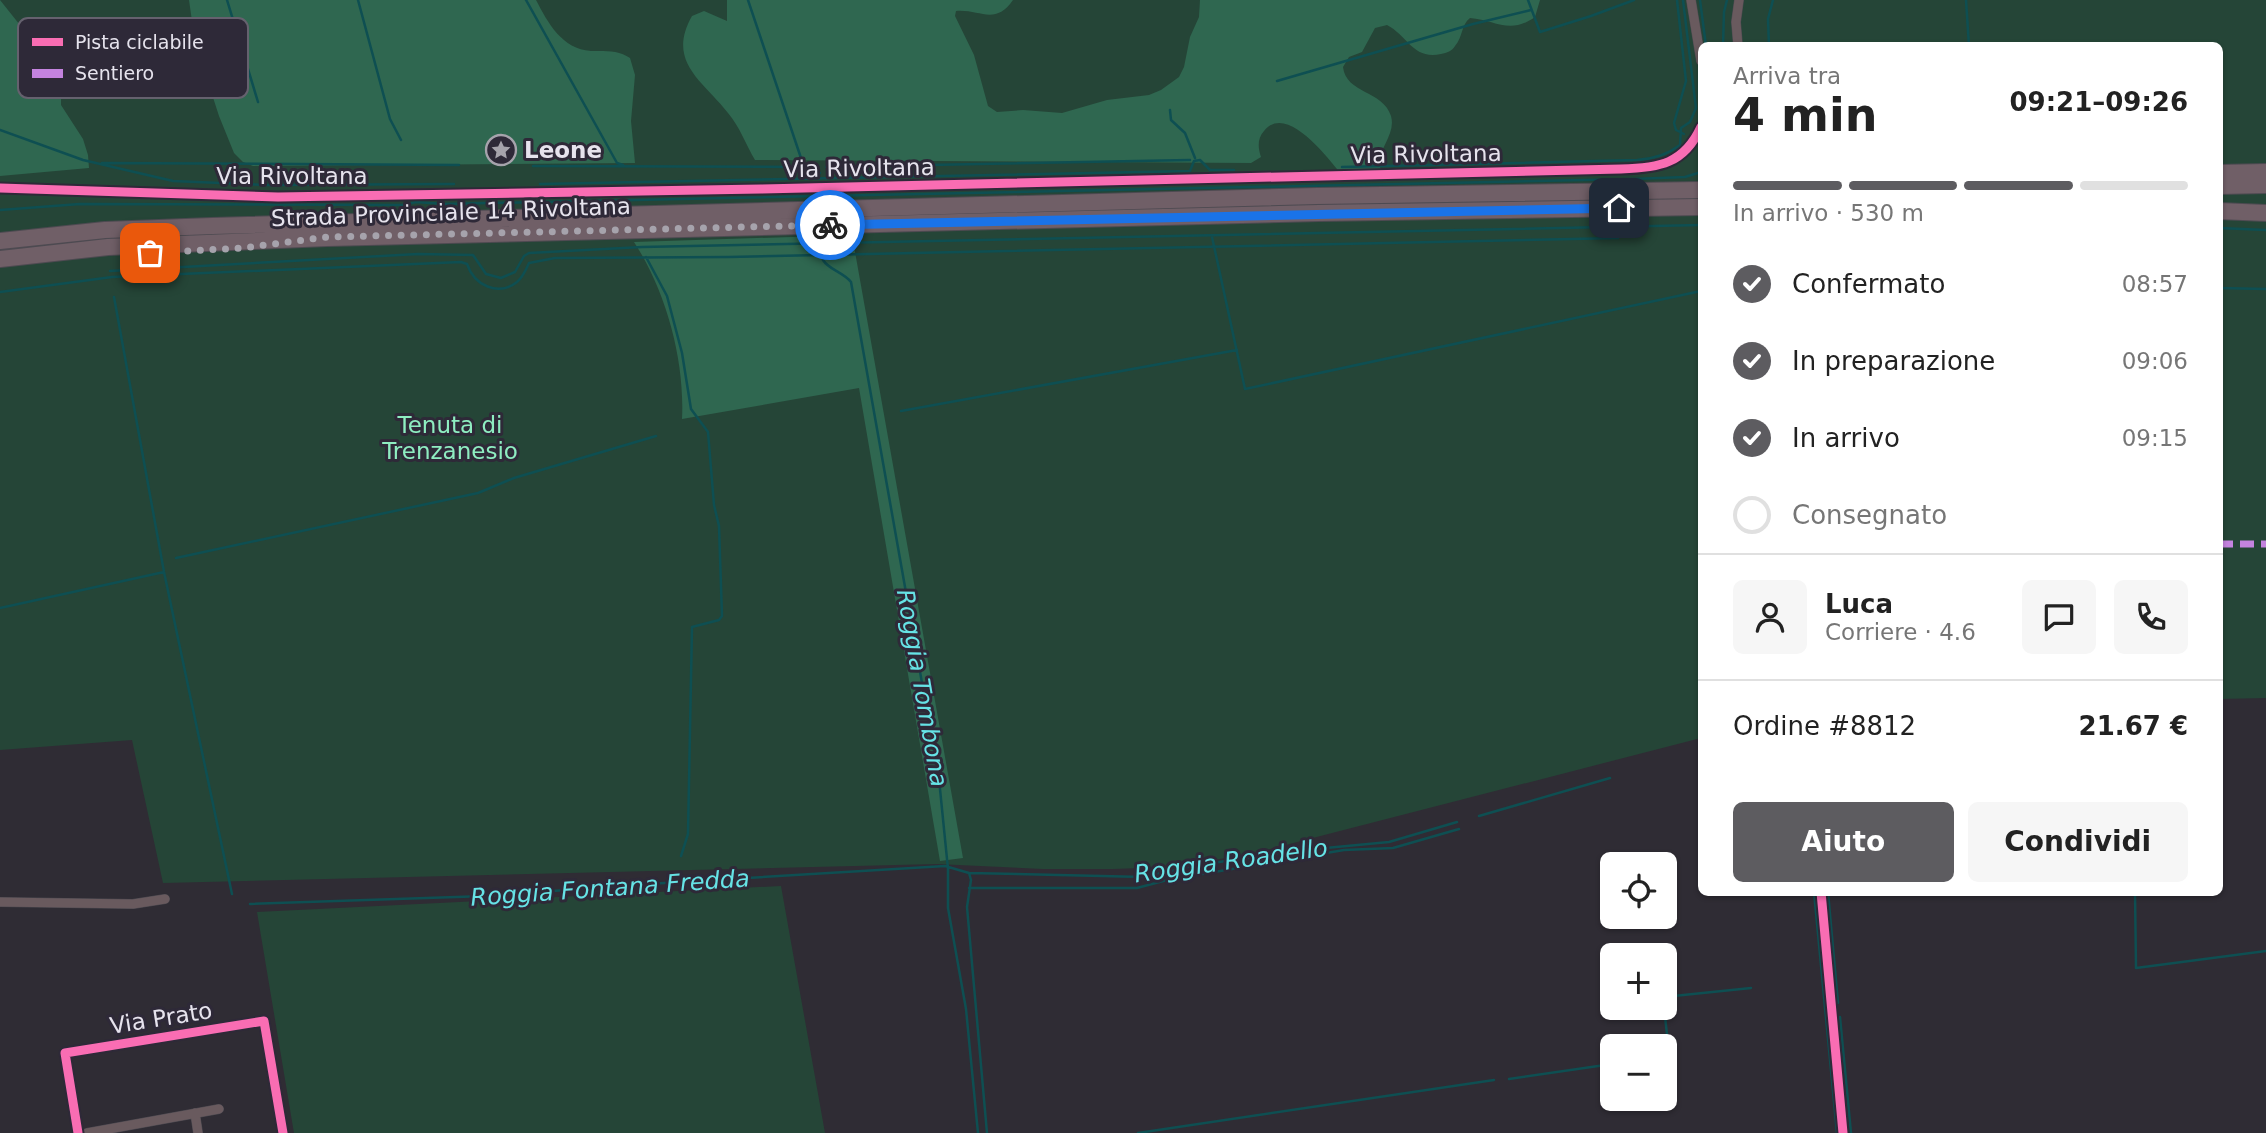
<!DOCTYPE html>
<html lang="it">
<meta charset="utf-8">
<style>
body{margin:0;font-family:"DejaVu Sans",sans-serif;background:#f6f6f6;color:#222;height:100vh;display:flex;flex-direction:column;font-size:26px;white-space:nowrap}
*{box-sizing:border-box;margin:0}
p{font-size:23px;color:#767676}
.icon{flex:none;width:38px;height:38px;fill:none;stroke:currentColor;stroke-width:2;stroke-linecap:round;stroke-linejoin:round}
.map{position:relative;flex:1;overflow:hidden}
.details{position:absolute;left:1698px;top:42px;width:525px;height:854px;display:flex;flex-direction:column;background:#fff;border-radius:10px;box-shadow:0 2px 5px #0004}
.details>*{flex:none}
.tools{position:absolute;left:1600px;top:852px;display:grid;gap:14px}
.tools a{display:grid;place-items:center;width:77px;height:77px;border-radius:10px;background:#fff;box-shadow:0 2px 5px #0004;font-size:35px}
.pin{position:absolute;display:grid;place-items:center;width:60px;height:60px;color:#fff;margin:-30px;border-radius:14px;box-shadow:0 4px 10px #0006}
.courier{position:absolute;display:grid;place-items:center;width:70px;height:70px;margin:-35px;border:5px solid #1a73e8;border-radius:50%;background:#fff;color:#222;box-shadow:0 2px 9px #0007}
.head em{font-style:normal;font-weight:700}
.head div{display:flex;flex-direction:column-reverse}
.head{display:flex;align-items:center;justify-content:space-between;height:119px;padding:0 35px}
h1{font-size:46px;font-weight:700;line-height:52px}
.bar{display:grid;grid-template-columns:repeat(4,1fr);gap:10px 7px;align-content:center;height:84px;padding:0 35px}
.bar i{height:9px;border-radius:5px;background:#e0e0e0}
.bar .current{background:#5d5c60}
.bar p{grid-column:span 4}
.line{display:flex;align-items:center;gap:18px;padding:0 35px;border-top:2px solid #e0e0e0}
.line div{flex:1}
.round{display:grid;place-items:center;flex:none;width:74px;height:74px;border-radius:10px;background:#f6f6f6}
ol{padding:0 35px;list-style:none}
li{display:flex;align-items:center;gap:21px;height:77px}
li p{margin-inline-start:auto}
li .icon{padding:7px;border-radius:50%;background:#5d5c60;color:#fff;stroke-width:4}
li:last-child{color:#767676}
li i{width:38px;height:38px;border:4px solid #e0e0e0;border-radius:50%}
.action{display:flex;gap:14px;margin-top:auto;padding:14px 35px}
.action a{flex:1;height:80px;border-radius:10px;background:#5d5c60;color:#fff;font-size:28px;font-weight:700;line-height:80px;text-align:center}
.action a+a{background:#f6f6f6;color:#222}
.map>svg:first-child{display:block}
.green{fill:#254537}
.forest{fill:#2f6750}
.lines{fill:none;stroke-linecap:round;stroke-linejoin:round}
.stream{stroke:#0e4f52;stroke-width:2.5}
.street-casing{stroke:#4d4a51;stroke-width:10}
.highway-casing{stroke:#4d4a51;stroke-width:18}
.street{stroke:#695a5e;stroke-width:9}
.highway{stroke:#705f67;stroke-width:16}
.quiet{stroke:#c483df;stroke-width:7;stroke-dasharray:14 7;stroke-linecap:butt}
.cycleway-casing{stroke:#2e2938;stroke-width:13}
.cycleway{stroke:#f96db3;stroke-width:9}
.done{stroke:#a6a3ac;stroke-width:7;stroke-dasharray:0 12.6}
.route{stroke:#1a73e8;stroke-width:9}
.labels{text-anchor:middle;stroke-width:6;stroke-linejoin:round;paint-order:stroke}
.poi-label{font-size:23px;font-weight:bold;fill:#e6e3ed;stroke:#2e2938;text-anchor:start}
.street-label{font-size:23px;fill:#e6e3ed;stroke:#2e2938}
.park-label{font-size:23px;fill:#8eedc1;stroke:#2e2938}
.water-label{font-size:24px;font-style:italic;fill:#66e3e6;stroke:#2e2938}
.key{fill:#2e2938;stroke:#65616e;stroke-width:2}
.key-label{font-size:19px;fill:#e6e3ed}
</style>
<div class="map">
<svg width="2266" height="1133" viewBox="0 0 2266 1133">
<rect width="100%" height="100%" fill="#2f2c34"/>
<path class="green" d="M0,0H2266V698L2219,699V46H1701V738L1251,854L1169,867L1113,869H1043L937,864L163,883L132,740L0,750Z
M781,886L825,1133H294L257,912Z"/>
<path class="forest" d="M0,0L55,69L61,87V105L83,139L88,155L89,168L0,176Z
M189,0H536C548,23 562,49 591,51C604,51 619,50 630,58L635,75L631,121L635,163L253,166L243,162L234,153L219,116L195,42Z
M727,0H1013C995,26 980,9 956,11L955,16L974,55L988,106L997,112L1023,110L1062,113L1107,100L1149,95L1161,90L1179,77L1184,67L1190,37L1199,17L1200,0H1540L1535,17C1510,35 1495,20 1470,18C1461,25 1463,37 1455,46C1452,51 1447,53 1441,54C1413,60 1408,36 1387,25L1375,28L1362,52L1349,57L1343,67C1346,94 1383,90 1391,116C1397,137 1372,152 1382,173L1342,175C1329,160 1287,102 1264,131C1257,139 1258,148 1261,157L1251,163L755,160C746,145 740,127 728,113C703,81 666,62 692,16L704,11L727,21Z
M852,235L963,858L940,861L859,388L682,419C685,360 666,291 634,242Z"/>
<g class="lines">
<path class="stream" d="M227,0L258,102
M358,0L390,119L401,140
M526,0L617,163L623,165
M748,0L804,167L820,173
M1528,0L1540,32L1591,16L1634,0
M1677,0L1686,81L1674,123L1676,130L1684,134
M1700,0L1706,46
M1966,0L1969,46
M1723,46L1724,12L1727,0
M1769,46L1768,19L1773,0
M1277,81L1473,24L1531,10
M1170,110L1171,120L1185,133L1195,158
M0,130L83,160L173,181L266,185L454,184
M102,163L459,165
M533,166L801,167
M826,167L1190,160
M1342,167L1637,160C1653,159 1667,155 1680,145L1681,128L1690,122L1696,108L1683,0
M540,184L1190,171L1194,161L1200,160L1210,170H1234
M0,210L80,204L403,205L416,202L444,204L1633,179L1685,177L1701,172
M2219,228L2266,230
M1212,237L1245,389L1701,291
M646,257L667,296L682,353L691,409L708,432L714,505L719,526L722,616L719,620L692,627L688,834L681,856
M823,260C829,270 843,272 851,282L939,779L948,869V908L966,1009L978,1133
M110,271L418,254L473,255L486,274L501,278L515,272L524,256L529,253L642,247L1701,225
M2219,288L2266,289
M0,292L112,277L461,262L467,264C474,285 498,297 517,282C523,277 526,270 529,263L555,258L729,257L1618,238
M114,297L164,572L232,894
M901,411L1237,350
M176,558L478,493L514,478L656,436
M0,608L164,572
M1479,816L1610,778
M969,888H1137L1167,880L1344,850L1393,848L1459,829
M1814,892L1837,1133
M1828,892L1838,1003
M2135,892L2136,968L2266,951
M250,904L486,896L648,884L945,866L969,873
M1664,997L1751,988
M1664,1008L1669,1052L1664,1057
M1840,1017L1851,1133
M1509,1079L1612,1064
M987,1133L967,907L971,880L969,873L1144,877L1192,866L1294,851L1389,842L1457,822
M1138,1133L1494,1080"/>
<g class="street-casing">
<path id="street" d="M1691,0L1701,61
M1738,46L1736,22L1739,0
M0,188L278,197L761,189L1621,169C1659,168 1684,164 1701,127
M1821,892L1843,1133
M0,902L133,904L165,899
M195,1113L198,1133
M78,1133L65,1053L264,1021L283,1133
M87,1133L219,1109"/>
</g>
<g class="highway-casing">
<path id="highway" d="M2219,173L2266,172
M2219,186L2266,185
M2219,211L2266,213
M0,241L105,230L212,226L1317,196L1701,190
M0,259L108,247L327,238L1319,213L1701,207"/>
</g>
<use href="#street" class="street"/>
<use href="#highway" class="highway"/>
<path class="quiet" d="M2219,544H2266"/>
<g class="cycleway-casing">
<path id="cycleway" d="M0,188L278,197L761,189L1621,169C1659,168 1684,164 1701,127
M1821,892L1843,1133
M78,1133L65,1053L264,1021L283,1133"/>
</g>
<use href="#cycleway" class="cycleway"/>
</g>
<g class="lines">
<path class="done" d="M150,253L243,248L327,237L830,225"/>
<path class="route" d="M830,225L1619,208"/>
</g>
<defs>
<g id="sight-ring" transform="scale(1.575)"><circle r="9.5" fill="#2e2938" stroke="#a6a3ac" stroke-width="1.5"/><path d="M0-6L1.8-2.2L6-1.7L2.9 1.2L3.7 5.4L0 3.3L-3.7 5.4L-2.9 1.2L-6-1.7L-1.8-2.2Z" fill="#a6a3ac"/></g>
</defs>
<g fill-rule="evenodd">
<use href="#sight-ring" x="501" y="150"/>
</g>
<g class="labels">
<g class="poi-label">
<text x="524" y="158">Leone</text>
</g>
<g class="street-label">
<text transform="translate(1426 154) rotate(-1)" y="8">Via Rivoltana</text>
<text transform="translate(859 168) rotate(-1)" y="8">Via Rivoltana</text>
<text x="292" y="184">Via Rivoltana</text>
<text transform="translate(451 212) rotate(-2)" y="8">Strada Provinciale 14 Rivoltana</text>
<text transform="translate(161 1018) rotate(-9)" y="8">Via Prato</text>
</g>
<g class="park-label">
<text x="450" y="433">Tenuta di<tspan x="450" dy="26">Trenzanesio</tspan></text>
</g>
<g class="water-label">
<text transform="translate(922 688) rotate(80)" y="8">Roggia Tombona</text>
<text transform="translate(1231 861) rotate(-8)" y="8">Roggia Roadello</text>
<text transform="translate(610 888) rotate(-4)" y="8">Roggia Fontana Fredda</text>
</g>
</g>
<rect x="18" y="18" width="230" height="80" rx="10" class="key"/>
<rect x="32" y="38" width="31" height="8" fill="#f96db3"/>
<rect x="32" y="69" width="31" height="9" fill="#c483df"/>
<g class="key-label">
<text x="75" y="49">Pista ciclabile</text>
<text x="75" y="80">Sentiero</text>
</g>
</svg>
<div class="tools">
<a><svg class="icon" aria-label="locate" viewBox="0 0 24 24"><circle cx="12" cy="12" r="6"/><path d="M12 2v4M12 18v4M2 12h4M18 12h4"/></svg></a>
<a>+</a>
<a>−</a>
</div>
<div class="pin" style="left:150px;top:253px;background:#ea580c"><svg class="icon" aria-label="bag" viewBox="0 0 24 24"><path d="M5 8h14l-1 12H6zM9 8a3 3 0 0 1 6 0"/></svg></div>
<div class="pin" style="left:1619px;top:208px;background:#1f2937"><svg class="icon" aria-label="home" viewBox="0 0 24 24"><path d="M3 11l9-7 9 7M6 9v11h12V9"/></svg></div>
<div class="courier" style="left:830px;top:225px"><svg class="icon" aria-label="bike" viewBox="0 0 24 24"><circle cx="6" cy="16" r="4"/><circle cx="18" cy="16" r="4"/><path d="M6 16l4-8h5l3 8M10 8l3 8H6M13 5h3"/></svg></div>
<section class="details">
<div class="head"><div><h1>4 min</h1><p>Arriva tra</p></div><em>09:21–09:26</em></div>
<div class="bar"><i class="current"></i><i class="current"></i><i class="current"></i><i></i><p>In arrivo · 530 m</p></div>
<ol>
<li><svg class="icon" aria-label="check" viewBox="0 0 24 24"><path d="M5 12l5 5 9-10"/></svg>Confermato<p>08:57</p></li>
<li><svg class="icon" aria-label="check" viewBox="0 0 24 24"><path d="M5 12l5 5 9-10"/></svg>In preparazione<p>09:06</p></li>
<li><svg class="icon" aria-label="check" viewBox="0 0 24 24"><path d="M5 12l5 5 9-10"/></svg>In arrivo<p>09:15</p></li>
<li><i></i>Consegnato</li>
</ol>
<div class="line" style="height:126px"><a class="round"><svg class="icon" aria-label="person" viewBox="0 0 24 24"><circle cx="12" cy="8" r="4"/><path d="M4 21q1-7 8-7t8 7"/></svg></a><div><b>Luca</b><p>Corriere · 4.6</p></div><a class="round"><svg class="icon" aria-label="chat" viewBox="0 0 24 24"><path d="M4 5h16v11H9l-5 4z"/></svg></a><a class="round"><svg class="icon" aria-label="phone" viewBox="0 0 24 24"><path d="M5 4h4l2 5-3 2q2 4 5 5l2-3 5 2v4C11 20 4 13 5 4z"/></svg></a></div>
<div class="line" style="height:91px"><div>Ordine #8812</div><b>21.67 €</b></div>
<div class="action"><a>Aiuto</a><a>Condividi</a></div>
</section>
</div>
